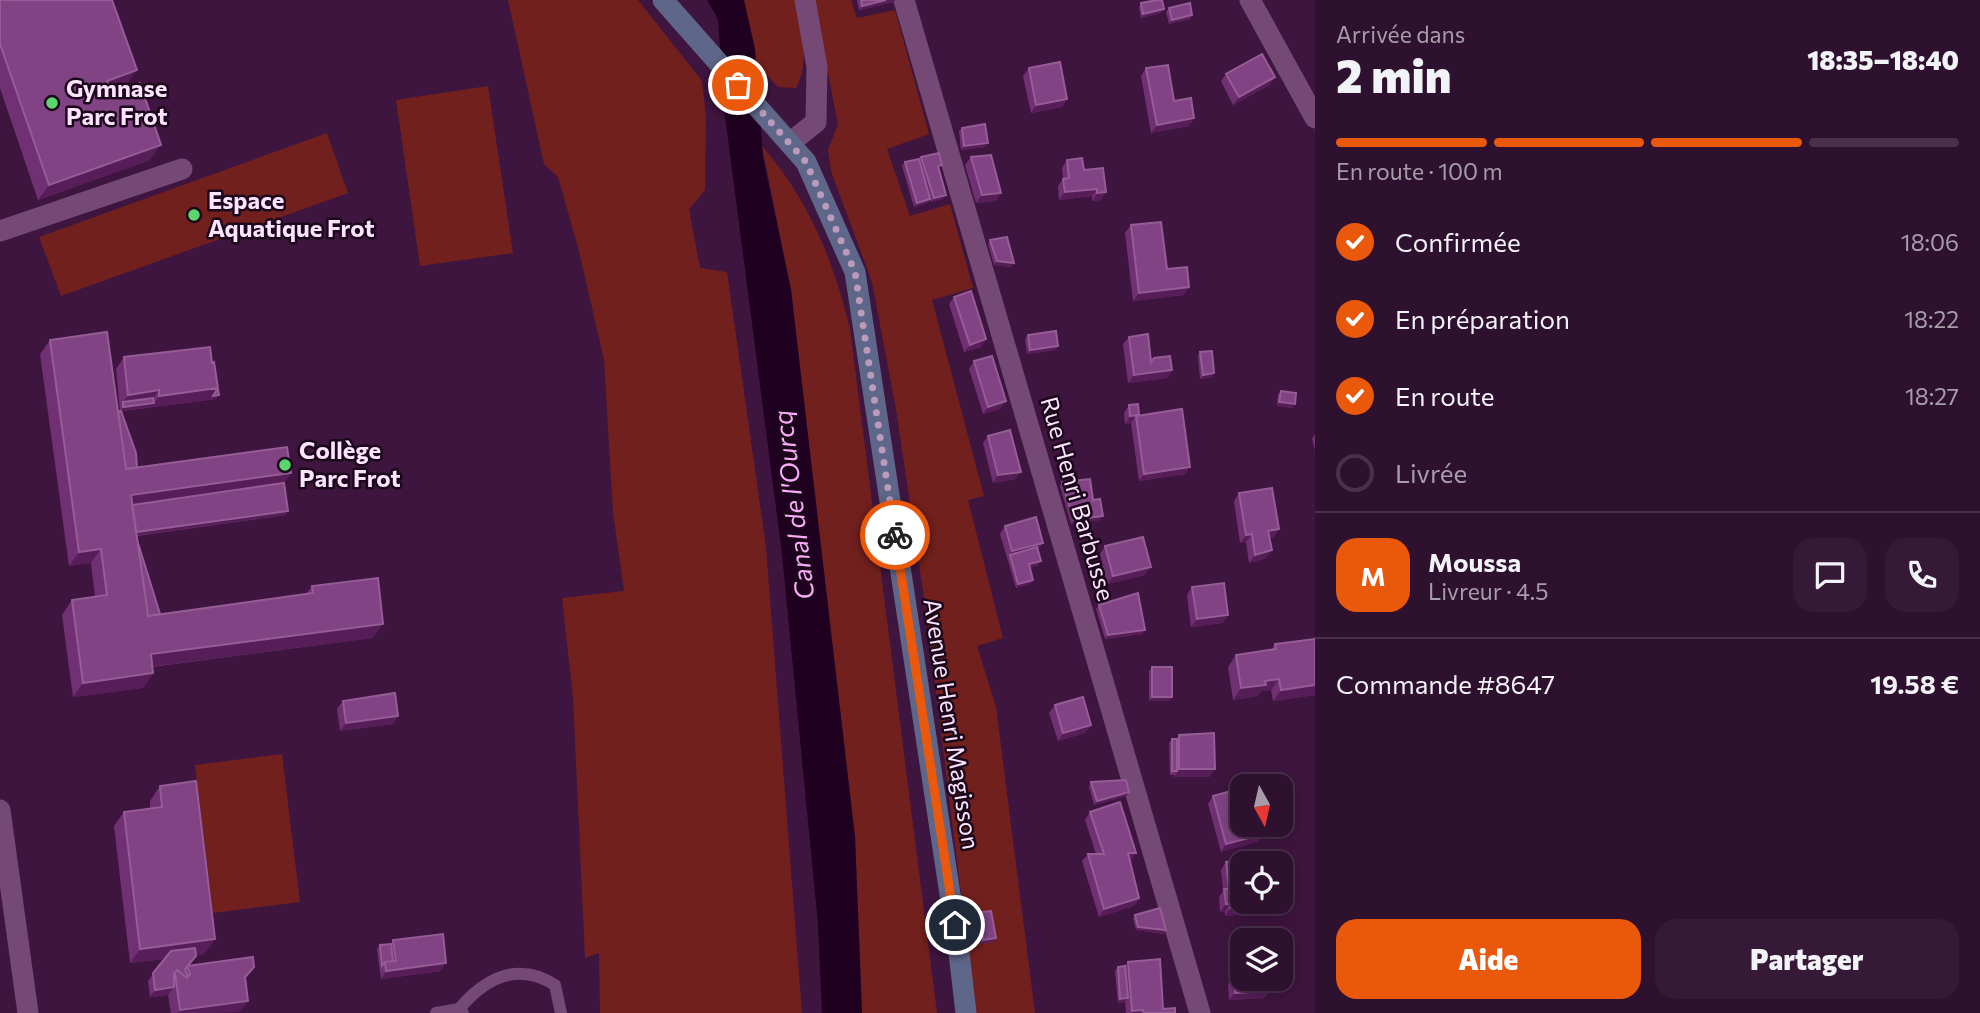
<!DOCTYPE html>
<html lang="fr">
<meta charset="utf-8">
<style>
body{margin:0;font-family:Commissioner,sans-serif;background:#361937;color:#f1f3f6;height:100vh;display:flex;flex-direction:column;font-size:26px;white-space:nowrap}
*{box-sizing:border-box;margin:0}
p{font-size:23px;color:#a79daa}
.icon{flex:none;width:38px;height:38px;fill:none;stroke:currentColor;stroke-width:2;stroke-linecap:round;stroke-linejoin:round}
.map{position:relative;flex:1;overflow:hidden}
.sheet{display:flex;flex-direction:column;background:#2e102f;width:665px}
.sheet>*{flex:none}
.needle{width:46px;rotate:172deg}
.fabs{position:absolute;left:1230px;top:774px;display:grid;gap:14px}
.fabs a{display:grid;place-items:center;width:63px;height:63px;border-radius:14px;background:#2e102f;box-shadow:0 4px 18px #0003,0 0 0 2px #49304b;font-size:35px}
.pin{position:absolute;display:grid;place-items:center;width:60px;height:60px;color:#fff;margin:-30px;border:4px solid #fff;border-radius:50%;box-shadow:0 2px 7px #0007}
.courier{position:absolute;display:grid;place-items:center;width:70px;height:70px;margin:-35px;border:5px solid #ea580c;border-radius:50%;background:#fff;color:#222;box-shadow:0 2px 9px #0007}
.summary em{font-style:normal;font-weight:800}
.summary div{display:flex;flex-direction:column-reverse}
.summary{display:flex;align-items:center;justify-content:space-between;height:119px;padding:0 21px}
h1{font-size:46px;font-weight:800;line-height:52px}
.bar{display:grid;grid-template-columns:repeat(4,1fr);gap:10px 7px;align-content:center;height:84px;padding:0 21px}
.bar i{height:9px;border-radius:5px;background:#49304b}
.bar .selected{background:#ea580c}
.bar p{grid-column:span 4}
.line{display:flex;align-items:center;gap:18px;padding:0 21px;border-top:2px solid #49304b}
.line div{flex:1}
.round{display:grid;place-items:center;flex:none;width:74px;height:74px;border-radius:21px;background:#361937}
ol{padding:0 21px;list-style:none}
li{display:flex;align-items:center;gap:21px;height:77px}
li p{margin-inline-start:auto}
li .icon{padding:7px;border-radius:50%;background:#ea580c;color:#fff;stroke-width:4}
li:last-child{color:#a79daa}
li i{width:38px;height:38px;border:4px solid #49304b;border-radius:50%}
.action{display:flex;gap:14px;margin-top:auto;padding:14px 21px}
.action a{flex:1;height:80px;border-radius:21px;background:#ea580c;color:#fff;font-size:28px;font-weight:800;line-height:80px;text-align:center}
.action a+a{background:#361937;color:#f1f3f6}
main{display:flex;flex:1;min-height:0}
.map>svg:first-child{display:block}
.green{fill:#72201d}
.water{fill:#200021}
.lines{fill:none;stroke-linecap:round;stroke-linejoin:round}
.service{stroke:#754975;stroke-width:12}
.minor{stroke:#754975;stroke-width:21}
.secondary{stroke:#5e6689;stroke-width:21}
.wall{fill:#723074}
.shaded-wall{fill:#571d59}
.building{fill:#814383;stroke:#955c96;stroke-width:2}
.done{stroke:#ba9bba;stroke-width:7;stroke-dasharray:0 12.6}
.route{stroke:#ea580c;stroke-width:9}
.poi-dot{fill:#5bd56e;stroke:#1b091b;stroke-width:2.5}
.labels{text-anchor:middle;stroke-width:5;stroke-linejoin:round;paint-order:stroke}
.poi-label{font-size:24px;font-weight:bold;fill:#fde3fd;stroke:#1b091b;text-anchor:start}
.street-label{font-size:24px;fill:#fde3fd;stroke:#1b091b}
.water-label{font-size:26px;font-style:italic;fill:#faacfa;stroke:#1b091b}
</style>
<main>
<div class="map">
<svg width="1315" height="1013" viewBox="0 0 1315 1013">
<rect width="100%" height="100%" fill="#3e153f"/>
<path class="green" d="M508,0H638L702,81L706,116L705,190L689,209L700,268L727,272L766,547L802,1013H600L599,953L585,958L573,697L562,598L624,591L613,512L604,360L579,251L558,177L544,164Z
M744,0H796C801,31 811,59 796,88L778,87L756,64Z
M814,0H851L857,18L895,10L929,134L887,149L910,216L950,204L973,288L932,300L984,496L968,500L1003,638L977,646L996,707L1035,1013H976L926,611L896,409L872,282L831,171L828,149L838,125Z
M488,86L513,253L420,266L396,100Z
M327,133L348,193L61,296L39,237Z
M762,146C810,202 833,259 850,329L937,1013H862L855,837L791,290Z
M282,754L300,902L213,913L195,765Z"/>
<path class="water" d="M707,0H744L755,49L763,157L791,290L855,837L862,1013H822L818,924L782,554L725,116L718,19Z"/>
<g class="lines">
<path class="service" d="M459,1009C485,978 518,961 555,985L561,1013
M436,1013L459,1009L463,1013"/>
<path class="minor" d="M904,0L1200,1013
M1250,0L1315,118
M790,143L816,122L817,67L805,0
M0,231L182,169
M0,810L28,1013"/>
<path class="secondary" d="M663,0L806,162L855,272L959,953L966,1013"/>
</g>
<path class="wall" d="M0,0L127,84L111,90L150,160L38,200L0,88Z
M857,0H895L894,2L859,10Z
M1141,3L1161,13L1141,18L1139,7Z
M1169,8L1192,15L1190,19L1169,24L1166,12Z
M1029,68L1067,99L1062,107L1031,113L1023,76Z
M1146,68L1174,101L1194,118L1189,126L1151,133L1141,76Z
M1226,74L1275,77L1269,85L1233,105L1221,81Z
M962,128L988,143L985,147L961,150L959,131Z
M921,157L939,169L946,195L943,199L931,202L927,189L930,199L927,203L914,207L902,166L905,162L919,160Z
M971,157L996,201L976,203L965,165Z
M1067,160L1084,170L1103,168L1101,200L1092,201V196L1059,200L1058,186L1063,179L1062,168Z
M1131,225L1167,269L1184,295L1133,301L1125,233Z
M990,240L1014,263L1011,267L994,265L988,244Z
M954,297L981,347L964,352L949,304Z
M1028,335L1058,346L1055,350L1027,354L1025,339Z
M1129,337L1151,362L1172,370L1167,378L1128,383L1123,344Z
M50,340L118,411H120L116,369L124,357L216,399L122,411L137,468L291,473L284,483L286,515L137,536L138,543L160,614L306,594L312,586L383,624L372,638L152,667L153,673L143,688L73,697L62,615L72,600L95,597L91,563L69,566L40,354Z
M1200,352L1214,373L1212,377L1200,379L1198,356Z
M974,361L1006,401L1000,409L983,414L969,369Z
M1281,391L1295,404L1292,408L1277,406L1278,395Z
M1129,405L1139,415L1185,474L1139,481L1131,423L1125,424L1124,413Z
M1315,434V450L1312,439Z
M988,436L1015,479L993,483L983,443Z
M1062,482L1093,500L1100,520L1071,524L1060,486Z
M1239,493L1279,529L1274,537L1269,538L1272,550L1266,558L1249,563L1246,542L1240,543L1234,501Z
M1005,526L1038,551V565L1030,567V584L1016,588L1000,534Z
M1105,546L1145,575L1107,584L1100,554Z
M1192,587L1228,615L1223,623L1191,627L1187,595Z
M1099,605L1142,634L1105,639L1096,609Z
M1315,639V695L1273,701L1271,690L1261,691L1258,696L1233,700L1228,667L1236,655L1271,650L1275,644Z
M1152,667L1172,697L1169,701H1149V671Z
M343,701L398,716L393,724L340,731L337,709Z
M1055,705L1091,725L1085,733L1058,741L1049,713Z
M1179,735L1215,769L1209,777H1174V775H1170L1169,743L1172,739H1177Z
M1091,782L1129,792L1126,796L1094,805L1089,786Z
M160,786L215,939L204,954L196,955L189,966L253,964L255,967L245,979L240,1012L171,1013L168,995L150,997L148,981L164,959L130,963L114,826L124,812L150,809V801Z
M1213,796L1242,824L1259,841L1221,852L1208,804Z
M1090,812L1131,861H1130L1139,898L1134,906L1099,917L1082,861L1088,854H1096L1085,820Z
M1226,862L1262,905L1256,913L1225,916V912H1220L1219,897L1223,891L1221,870Z
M981,912L996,938L993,942L981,944L978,916Z
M1135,915L1166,930L1164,934L1136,930L1133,919Z
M393,940L441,971L381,979L377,949L380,945L391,944Z
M1237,940L1242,978H1272L1269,983L1264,998L1229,1000L1228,984L1234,977L1232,948Z
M1128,962L1163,1009L1175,1013H1126L1125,1002L1118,1003L1115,971L1118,967L1125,966Z"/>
<path class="shaded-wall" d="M886,0H895L894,2L859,10L862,6Z
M1164,9L1161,13L1141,18L1143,14Z
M1192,15L1190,19L1169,24L1172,20Z
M137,70L127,84L97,96L107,81Z
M1275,77L1269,85L1233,105L1239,97Z
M1067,99L1062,107L1031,113L1036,105Z
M1194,118L1189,126L1151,133L1157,125Z
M988,143L985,147L961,150L964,146Z
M161,145L150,160L38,200L49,185Z
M1097,189L1092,196L1059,200L1065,192Z
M1106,192L1101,200L1092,201L1097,193Z
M1001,193L996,201L976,203L982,195Z
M946,195L943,199L931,202L934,198Z
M930,199L927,203L914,207L917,203Z
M997,261L1014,263L1011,267L994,265Z
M1189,287L1184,295L1133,301L1139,293Z
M986,339L981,347L964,352L970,345Z
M1058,346L1055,350L1027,354L1030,350Z
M1172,370L1167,378L1128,383L1134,375Z
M1214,373L1212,377L1200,379L1203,375Z
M218,388L219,395L216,399L120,411L123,407L154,403L159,396Z
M159,390L151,402H123L128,395Z
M1006,401L1000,409L983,414L988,407Z
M1279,402L1295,404L1292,408L1277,406Z
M1130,416H1136L1131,423L1125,424Z
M1190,467L1185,474L1139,481L1144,474Z
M1021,472L1015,479L993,483L998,475Z
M291,473L281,487L124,509L131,495Z
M288,511L286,515L132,536L135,533Z
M1103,516L1100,520L1071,524L1074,520Z
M1279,529L1274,537L1263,539L1268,531Z
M1252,534L1246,542L1240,543L1246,535Z
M1043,543L1038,550L1010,555L1007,559L1012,551Z
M101,549L91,563L69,566L79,552Z
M1272,550L1266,558L1249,563L1255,555Z
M1041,561L1038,565L1026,568L1029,564Z
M1151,567L1145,575L1107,584L1113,576Z
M1033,580L1030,584L1016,588L1018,584Z
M1228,615L1223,623L1191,627L1197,619Z
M383,624L372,638L140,668L151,654Z
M1145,630L1142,634L1105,639L1108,635Z
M153,673L143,688L73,697L83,683Z
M1279,679L1271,690L1261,691L1258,696L1233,700L1241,688L1265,681Z
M1315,685V695L1273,701L1281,690Z
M1152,697H1172L1169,701H1149Z
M398,716L393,724L340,731L346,723Z
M1091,725L1085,733L1058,741L1063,733Z
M1179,769H1215L1209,777H1174Z
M1129,792L1126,796L1094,805L1097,801Z
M1264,834L1259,841L1221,852L1226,844Z
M1128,853H1136L1131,861H1122Z
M1139,898L1134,906L1099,917L1104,909Z
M1226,904H1230L1225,912H1220Z
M1262,905L1256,913L1225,916L1230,908Z
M1138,927L1166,930L1164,934L1136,930Z
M996,938L993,942L981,944L983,940Z
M215,939L204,954L130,963L140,949Z
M446,963L441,971L381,979L386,971Z
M174,987L168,995L150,997L155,990Z
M1270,991L1264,998L1229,1000L1235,993Z
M1128,998L1125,1002L1118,1003L1120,999Z
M248,1001L240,1012L178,1013L180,1010Z
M1143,1010L1141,1013H1131L1132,1011Z"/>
<path class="building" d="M0,0H112L137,70L107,81L112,93L140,83L161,145L49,185L0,44Z
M861,0H886L862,6Z
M1157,0H1162L1164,9L1143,14L1141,3Z
M1190,3L1192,15L1172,20L1169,8Z
M1262,54L1275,77L1239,97L1226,74Z
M1060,62L1067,99L1036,105L1029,68Z
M1168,65L1174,101L1191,98L1194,118L1157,125L1146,68Z
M985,124L988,143L964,146L962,128Z
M939,153L942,165L938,166L946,195L934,198L921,157Z
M991,155L1001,193L982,195L971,157Z
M1082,158L1084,170L1103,168L1106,192L1097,193V189L1065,192L1063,179L1069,178L1067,160Z
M919,159L930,199L917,203L905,162Z
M1161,222L1167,269L1187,267L1189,287L1139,293L1131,225Z
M1007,237L1014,263L997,261L990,240Z
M971,291L986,339L970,345L954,297Z
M1056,331L1058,346L1030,350L1028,335Z
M107,332L126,469L287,447L291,473L131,495L148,616L313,593L312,586L378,578L383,624L151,654L153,673L83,683L72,600L107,595L101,549L79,552L50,340Z
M1148,334L1151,362L1154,358L1170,356L1172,370L1134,375L1129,337Z
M210,347L212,363L214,362L218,388L159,396V390L128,395L124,357Z
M1212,351L1214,373L1203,375L1200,352Z
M992,356L1006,401L988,407L974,361Z
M215,369L219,395L213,396L218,388Z
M1281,391L1296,393L1295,404L1279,402Z
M153,398L154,403L123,407V402Z
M1138,404L1139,415L1130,416L1129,405Z
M1182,409L1190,467L1144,474L1136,416Z
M118,411H121L136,453L137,468L126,469Z
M1010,430L1021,472L998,475L988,436Z
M1090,479L1093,500L1100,499L1103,516L1074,520L1062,482Z
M284,483L288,511L136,532L132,505Z
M1272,488L1279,529L1268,531L1272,550L1255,555L1252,534L1246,535L1239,493Z
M1036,517L1043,543L1012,551L1005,526Z
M1143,537L1151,567L1113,576L1105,546Z
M138,543L160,614L148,616Z
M1037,547L1041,561L1029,564L1033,580L1018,584L1010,555Z
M1224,583L1228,615L1197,619L1192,587Z
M1138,593L1145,630L1108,635L1099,605Z
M1315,639V685L1281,690L1279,679L1265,681L1266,685L1241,688L1236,655L1276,649L1275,644Z
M1152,667H1172V697H1152Z
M395,693L398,716L346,723L343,701Z
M1083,697L1091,725L1063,733L1055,705Z
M1214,733L1215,769H1179V735Z
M1172,739H1177V771H1172Z
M1126,780L1129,792L1097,801L1091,782Z
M196,781L215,939L140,949L124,812L162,807L160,786Z
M1242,788V824H1262L1264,834L1226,844L1213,796Z
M1120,802L1136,853H1128L1139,898L1104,909L1088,854H1104L1090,812Z
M1257,859V863H1242V901H1261L1262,905L1230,908V904H1226L1224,889H1229L1226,862Z
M1160,908L1166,930L1138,927L1135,915Z
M991,911L996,938L983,940L981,912Z
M443,934L446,963L386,971L385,962L396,961L393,940Z
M1237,940L1242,941V978H1269L1270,991L1235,993L1234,977L1240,976Z
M391,944L393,961L385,962L382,966L380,945Z
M195,948L196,956L185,969L188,977L187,978L177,970L175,973V975L174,974V987L155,990L153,973L171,951Z
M253,957L254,967L245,977L248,1001L180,1010L175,973L177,970L187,978L190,974L187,966Z
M1160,959L1163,1009L1175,1008V1013H1144L1143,1010L1132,1011L1128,962Z
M1125,966L1128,998L1120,999L1118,967Z"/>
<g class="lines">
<path class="done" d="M738,85L806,162L855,272L895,535"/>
<path class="route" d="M895,535L955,925"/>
</g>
<g class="poi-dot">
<circle cx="52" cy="103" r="7"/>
<circle cx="194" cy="215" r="7"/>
<circle cx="285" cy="465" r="7"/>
</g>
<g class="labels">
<g class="poi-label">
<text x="66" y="97">Gymnase<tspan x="66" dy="28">Parc Frot</tspan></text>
<text x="208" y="209">Espace<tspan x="208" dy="28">Aquatique Frot</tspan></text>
<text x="299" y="459">Collège<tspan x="299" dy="28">Parc Frot</tspan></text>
</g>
<g class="street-label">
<text transform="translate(1077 499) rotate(74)" y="8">Rue Henri Barbusse</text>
<text transform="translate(951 724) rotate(81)" y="8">Avenue Henri Magisson</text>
</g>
<g class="water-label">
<text transform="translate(794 505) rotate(-97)" y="9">Canal de l'Ourcq</text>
</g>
</g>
</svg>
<div class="fabs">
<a><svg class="needle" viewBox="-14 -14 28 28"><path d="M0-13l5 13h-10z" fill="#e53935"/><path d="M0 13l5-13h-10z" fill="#a79daa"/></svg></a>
<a><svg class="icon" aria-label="locate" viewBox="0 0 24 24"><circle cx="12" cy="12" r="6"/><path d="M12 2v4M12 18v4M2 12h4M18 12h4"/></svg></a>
<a><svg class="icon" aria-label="layers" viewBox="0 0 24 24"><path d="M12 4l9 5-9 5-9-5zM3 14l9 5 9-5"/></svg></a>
</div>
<div class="pin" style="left:738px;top:85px;background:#ea580c"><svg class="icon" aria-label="bag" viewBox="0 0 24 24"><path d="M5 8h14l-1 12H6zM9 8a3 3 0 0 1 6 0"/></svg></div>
<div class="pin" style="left:955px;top:925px;background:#1f2937"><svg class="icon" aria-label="home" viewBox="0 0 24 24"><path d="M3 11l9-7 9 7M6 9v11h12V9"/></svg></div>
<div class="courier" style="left:895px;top:535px"><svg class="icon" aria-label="bike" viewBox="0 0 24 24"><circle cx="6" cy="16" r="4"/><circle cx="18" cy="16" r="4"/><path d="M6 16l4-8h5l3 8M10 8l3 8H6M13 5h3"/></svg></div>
</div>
<section class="sheet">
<div class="summary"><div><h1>2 min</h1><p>Arrivée dans</p></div><em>18:35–18:40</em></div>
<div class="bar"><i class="selected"></i><i class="selected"></i><i class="selected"></i><i></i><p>En route · 100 m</p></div>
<ol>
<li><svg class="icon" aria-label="check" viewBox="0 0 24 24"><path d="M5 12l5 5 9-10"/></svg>Confirmée<p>18:06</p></li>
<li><svg class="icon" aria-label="check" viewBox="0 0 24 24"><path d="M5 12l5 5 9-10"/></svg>En préparation<p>18:22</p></li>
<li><svg class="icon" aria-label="check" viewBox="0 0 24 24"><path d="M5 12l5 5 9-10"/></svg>En route<p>18:27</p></li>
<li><i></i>Livrée</li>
</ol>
<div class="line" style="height:126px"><b class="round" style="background:#ea580c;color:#fff">M</b><div><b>Moussa</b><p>Livreur · 4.5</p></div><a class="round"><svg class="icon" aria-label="chat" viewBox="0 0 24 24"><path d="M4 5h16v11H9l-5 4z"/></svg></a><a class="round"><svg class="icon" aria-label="phone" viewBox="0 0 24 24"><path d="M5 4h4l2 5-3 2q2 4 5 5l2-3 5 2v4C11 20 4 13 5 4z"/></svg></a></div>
<div class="line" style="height:91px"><div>Commande #8647</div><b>19.58 €</b></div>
<div class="action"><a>Aide</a><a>Partager</a></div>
</section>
</main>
